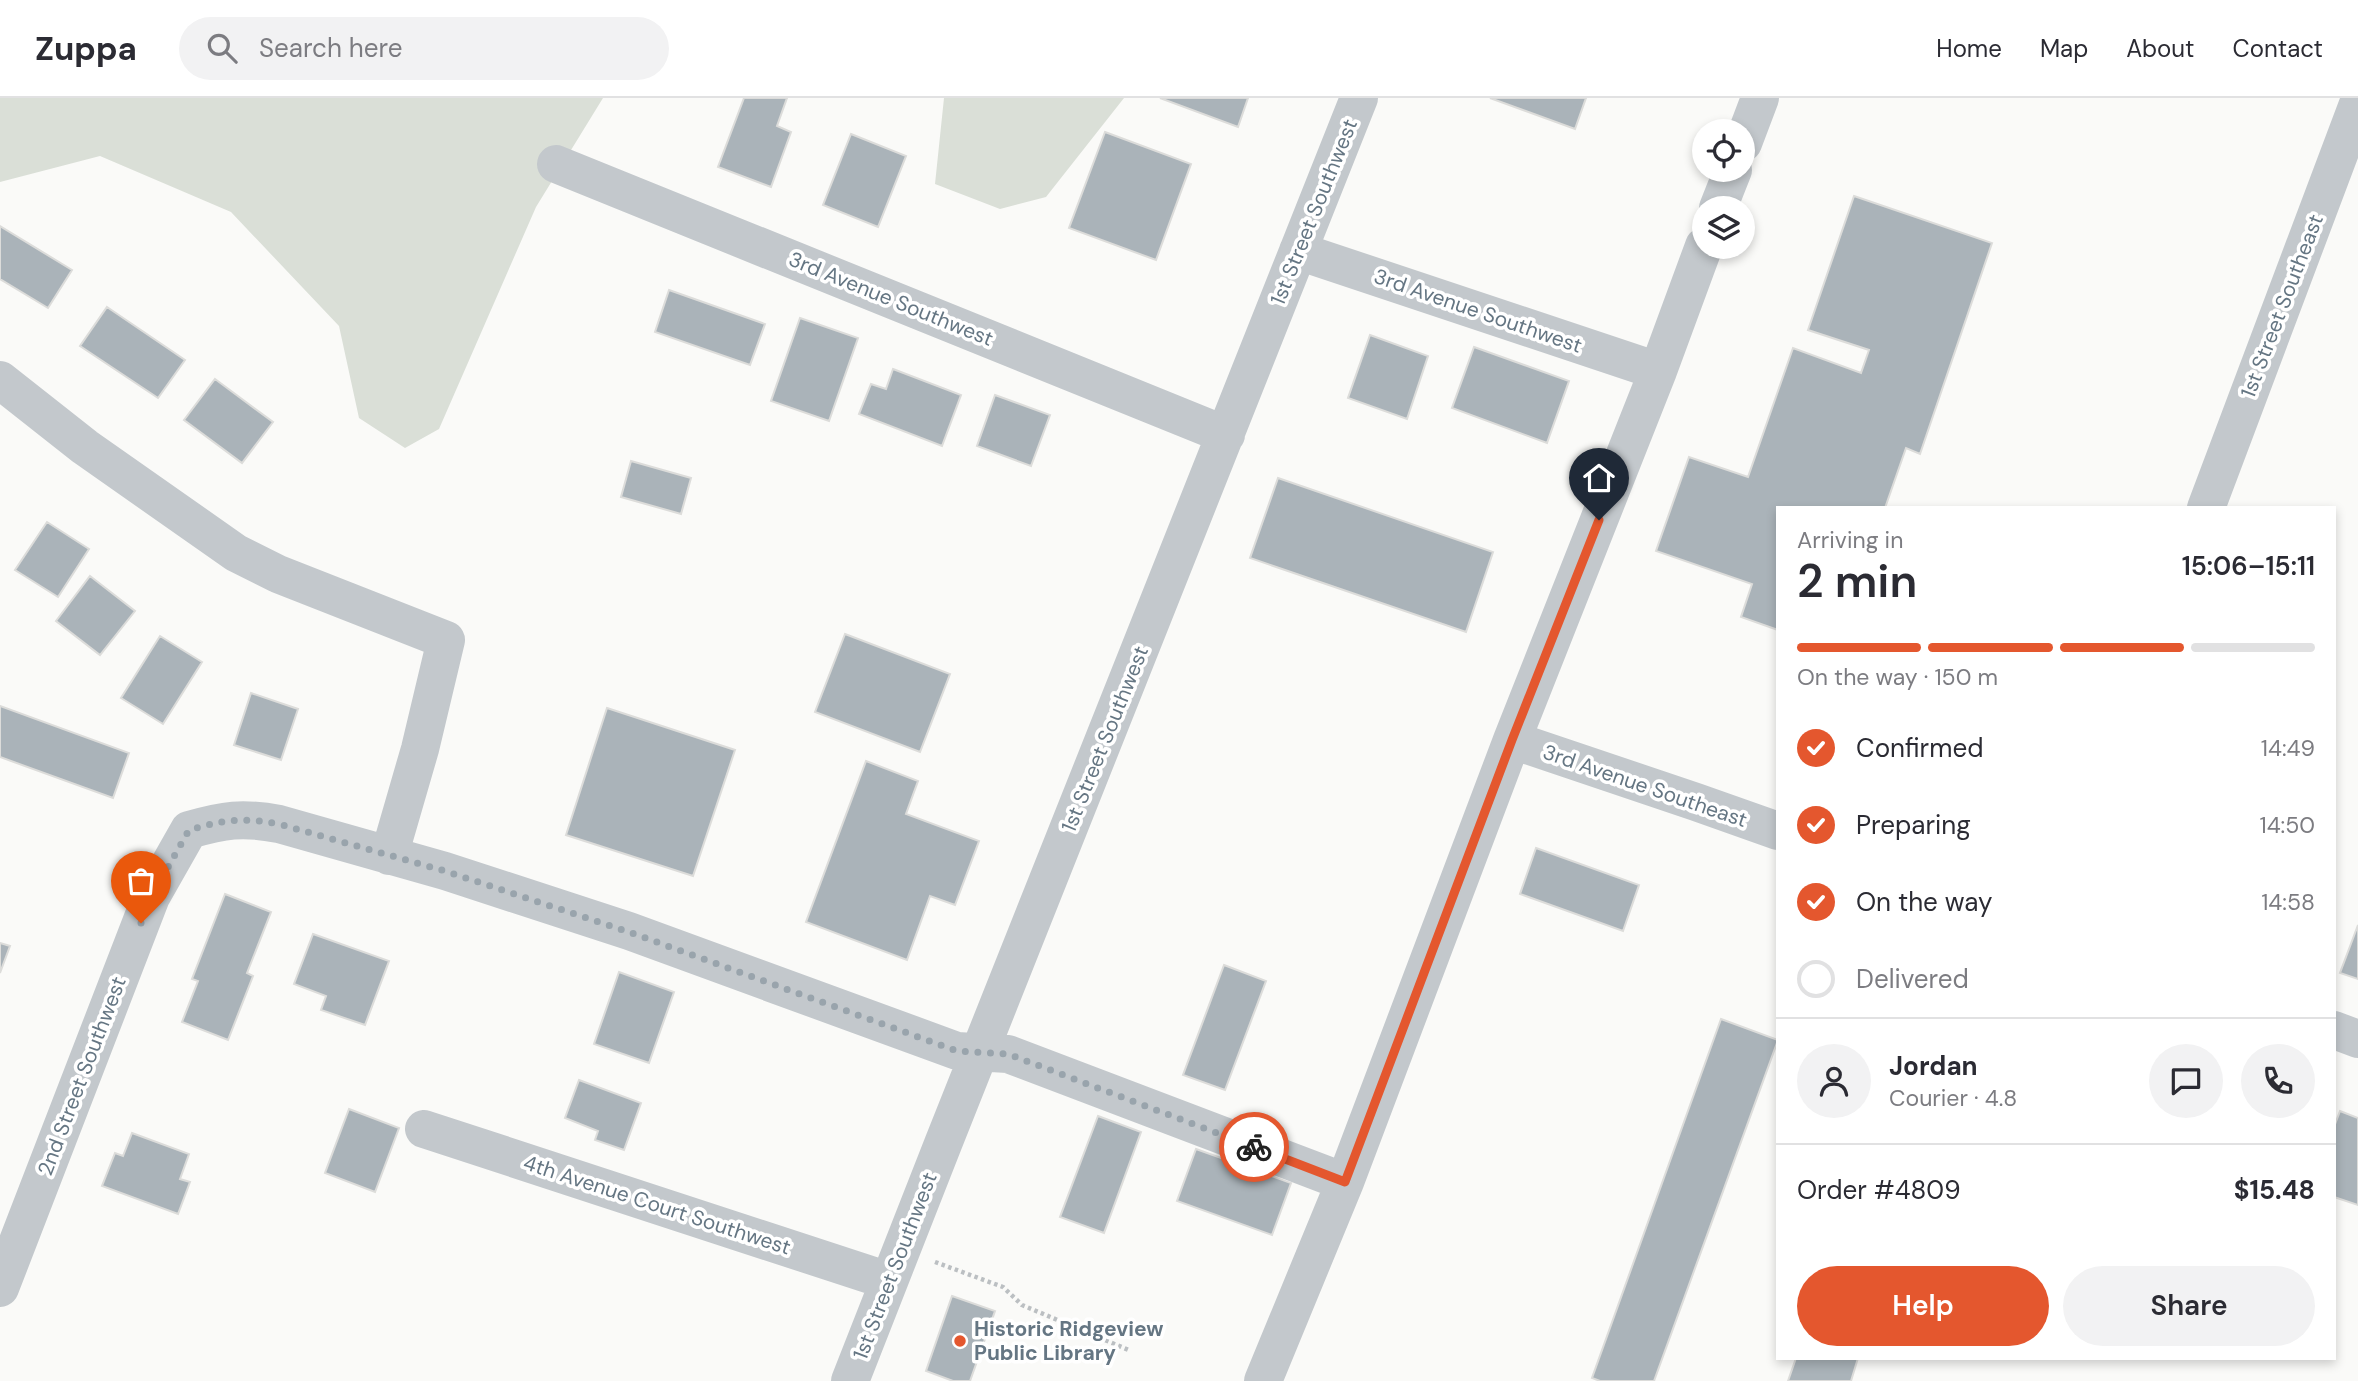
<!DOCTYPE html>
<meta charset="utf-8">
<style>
body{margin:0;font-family:"DM Sans",sans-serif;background:#f2f2f3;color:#2b2b33;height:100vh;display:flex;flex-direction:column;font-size:26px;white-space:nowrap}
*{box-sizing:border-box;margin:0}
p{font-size:23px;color:#7c7c81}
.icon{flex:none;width:38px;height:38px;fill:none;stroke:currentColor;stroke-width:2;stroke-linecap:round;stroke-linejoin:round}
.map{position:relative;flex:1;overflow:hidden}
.panel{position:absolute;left:1776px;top:408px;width:560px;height:854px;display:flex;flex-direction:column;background:#fff;border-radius:0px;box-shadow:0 4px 10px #0003}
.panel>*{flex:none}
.tools{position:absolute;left:1692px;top:21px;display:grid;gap:14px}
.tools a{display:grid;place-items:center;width:63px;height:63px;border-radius:50%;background:#fff;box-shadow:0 4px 10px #0003;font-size:35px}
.pin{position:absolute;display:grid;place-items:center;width:60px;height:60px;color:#fff;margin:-72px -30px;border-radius:50% 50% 50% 0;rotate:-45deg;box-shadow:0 0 7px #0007}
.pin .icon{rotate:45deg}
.courier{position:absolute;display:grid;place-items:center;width:70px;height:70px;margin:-35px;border:5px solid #e4572e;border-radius:50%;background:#fff;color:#222;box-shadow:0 2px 9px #0007}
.overview em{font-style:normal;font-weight:600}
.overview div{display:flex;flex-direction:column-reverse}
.overview{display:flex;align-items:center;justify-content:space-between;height:119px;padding:0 21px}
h1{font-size:46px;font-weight:600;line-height:52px}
.bar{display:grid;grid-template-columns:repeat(4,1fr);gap:10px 7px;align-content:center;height:84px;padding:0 21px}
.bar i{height:9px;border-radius:5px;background:#e1e1e2}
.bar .current{background:#e4572e}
.bar p{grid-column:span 4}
.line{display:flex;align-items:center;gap:18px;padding:0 21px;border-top:2px solid #e1e1e2}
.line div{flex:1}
.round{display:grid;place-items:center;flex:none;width:74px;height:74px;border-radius:37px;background:#f2f2f3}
ol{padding:0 21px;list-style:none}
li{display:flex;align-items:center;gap:21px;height:77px}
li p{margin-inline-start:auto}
li .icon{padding:7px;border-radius:50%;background:#e4572e;color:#fff;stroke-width:4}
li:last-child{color:#7c7c81}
li i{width:38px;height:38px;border:4px solid #e1e1e2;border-radius:50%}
.button{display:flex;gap:14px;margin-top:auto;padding:14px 21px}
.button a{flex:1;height:80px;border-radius:42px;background:#e4572e;color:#fff;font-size:28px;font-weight:600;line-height:80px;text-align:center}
.button a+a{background:#f2f2f3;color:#2b2b33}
header{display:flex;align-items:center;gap:42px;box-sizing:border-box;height:98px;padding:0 35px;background:#fff;border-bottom:2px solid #e1e1e2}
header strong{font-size:33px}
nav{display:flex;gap:38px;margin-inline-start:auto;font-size:24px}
.search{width:490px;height:63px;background:#f2f2f3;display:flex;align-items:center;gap:18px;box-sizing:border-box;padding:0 24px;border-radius:38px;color:#7c7c81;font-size:26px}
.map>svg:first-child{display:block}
.green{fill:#dadfd7}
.building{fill:#aab3b9;stroke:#dcdcda;stroke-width:2}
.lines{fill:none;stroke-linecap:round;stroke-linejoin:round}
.path{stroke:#bbbfc2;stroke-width:4.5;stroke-dasharray:3.5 3.5;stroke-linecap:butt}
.minor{stroke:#c3c8cc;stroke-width:38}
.done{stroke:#99a4ac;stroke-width:7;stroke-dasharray:0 12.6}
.route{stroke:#e4572e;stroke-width:9}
.poi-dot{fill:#e4572e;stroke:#fff;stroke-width:2.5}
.labels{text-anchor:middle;stroke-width:7;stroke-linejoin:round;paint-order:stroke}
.street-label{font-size:21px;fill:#657683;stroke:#fff}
.poi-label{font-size:21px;font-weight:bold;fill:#657683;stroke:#fff;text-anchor:start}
</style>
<header>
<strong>Zuppa</strong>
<div class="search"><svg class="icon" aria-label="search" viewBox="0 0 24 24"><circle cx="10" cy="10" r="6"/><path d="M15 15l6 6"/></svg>Search here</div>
<nav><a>Home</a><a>Map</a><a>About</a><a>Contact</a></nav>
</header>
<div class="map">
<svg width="2358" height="1283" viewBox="0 0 2358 1283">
<rect width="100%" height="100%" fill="#fafaf8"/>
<path class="green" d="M0,0H603L536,109L439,331L405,350L359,320L339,228L231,114L100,58L0,84Z
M944,0H1124L1046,99L1000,111L935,86Z"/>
<path class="building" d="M744,0H787L777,28L791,34L771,89L718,69Z
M1160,0H1248L1238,29Z
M1490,0H1586L1575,31Z
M1105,34L1191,66L1156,162L1069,130Z
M851,36L906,58L878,129L823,107Z
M1854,98L1992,145L1920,356L1906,350L1885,410H1778V532L1741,519L1752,486L1656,453L1689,359L1748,379L1793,250L1861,275L1869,252L1808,232Z
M0,128L72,172L48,210L0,181Z
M669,192L765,226L750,267L655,234Z
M107,209L185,262L158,300L80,248Z
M800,220L858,240L829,323L771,303Z
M1370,237L1428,258L1407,321L1348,300Z
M1474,249L1569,283L1547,345L1452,310Z
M893,271L961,297L942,348L859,316L871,286L886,291Z
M215,281L273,324L242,365L184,322Z
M995,297L1050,317L1031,368L977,348Z
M631,363L691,380L681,416L621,399Z
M1278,380L1493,454L1466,534L1250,460Z
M47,424L89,451L58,499L15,472Z
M90,478L135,513L100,557L56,523Z
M845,536L950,576L920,654L815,614Z
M160,538L202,564L163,626L121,600Z
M251,595L298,611L281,662L234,647Z
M0,608L129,655L113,700L0,659Z
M607,610L735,652L693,778L566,737Z
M866,663L918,683L906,716L979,743L955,807L930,798L907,862L806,824Z
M1536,750L1639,787L1623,833L1520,796Z
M225,796L271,814L247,875L253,878L228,942L182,924L198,883L192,881Z
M2358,827V881L2340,875Z
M313,836L389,863L365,927L321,912L326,898L294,886Z
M0,845L10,848L0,875Z
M1224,867L1266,883L1225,992L1183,977Z
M619,874L674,894L649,965L594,946Z
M1721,921L1778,942L1654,1283H1600L1592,1280Z
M579,982L641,1005L624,1052L595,1042L598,1033L565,1020Z
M349,1011L399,1030L375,1094L325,1075Z
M2340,1013L2358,1020V1107L2334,1099V1029Z
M1098,1018L1141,1034L1104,1135L1060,1119Z
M132,1035L189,1056L180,1081L190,1084L178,1116L102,1088L115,1055L123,1058Z
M1196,1051L1291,1085L1272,1137L1177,1103Z
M952,1198L995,1213L970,1283H953L926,1273Z
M1796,1260H1858L1851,1283H1788Z"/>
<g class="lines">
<path class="path" d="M935,1164L1003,1189L1022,1207L1131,1253"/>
<path class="minor" d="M1743,45L1760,0
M556,66L1226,337
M1718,110L1733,72
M1298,153L1658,273
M0,282L85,349L236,455L278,476L446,542L420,651L389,758
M2206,410L2358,6
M1512,642L1696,704L1778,733
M2334,932L2358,941
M424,1031L889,1183
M0,1190L151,799L189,732C224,722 242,719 279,726L445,773L629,833L957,953L1008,956L1345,1084
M850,1283L943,1046L1359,0
M1263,1283L1345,1084L1512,642L1658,273L1704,148"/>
</g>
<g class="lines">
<path class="done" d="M141,825L151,799L189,732C224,722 242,719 279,726L445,773L629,834L957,953L1008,956L1254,1049"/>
<path class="route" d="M1254,1049L1345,1084L1512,642L1599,422"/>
</g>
<circle class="poi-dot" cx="960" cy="1243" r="7"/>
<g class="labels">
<g class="street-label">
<text transform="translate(1314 114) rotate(-68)" y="7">1st Street Southwest</text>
<text transform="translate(891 201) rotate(22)" y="7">3rd Avenue Southwest</text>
<text transform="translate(2282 208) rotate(-69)" y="7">1st Street Southeast</text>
<text transform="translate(1478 213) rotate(19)" y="7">3rd Avenue Southwest</text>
<text transform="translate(1105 641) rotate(-68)" y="7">1st Street Southwest</text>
<text transform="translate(1645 688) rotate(19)" y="7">3rd Avenue Southeast</text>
<text transform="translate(82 978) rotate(-69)" y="7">2nd Street Southwest</text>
<text transform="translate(657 1107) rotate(18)" y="7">4th Avenue Court Southwest</text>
<text transform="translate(895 1168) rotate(-69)" y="7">1st Street Southwest</text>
</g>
<g class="poi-label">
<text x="974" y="1238">Historic Ridgeview<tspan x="974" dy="24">Public Library</tspan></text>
</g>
</g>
</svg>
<div class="tools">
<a><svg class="icon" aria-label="locate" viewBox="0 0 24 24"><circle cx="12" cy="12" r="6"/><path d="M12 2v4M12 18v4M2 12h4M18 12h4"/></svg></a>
<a><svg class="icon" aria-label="layers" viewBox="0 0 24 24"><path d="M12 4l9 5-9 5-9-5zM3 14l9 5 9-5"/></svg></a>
</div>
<div class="pin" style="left:141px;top:825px;background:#ea580c"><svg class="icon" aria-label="bag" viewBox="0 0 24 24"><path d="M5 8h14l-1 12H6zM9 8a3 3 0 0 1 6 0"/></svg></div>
<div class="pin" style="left:1599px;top:422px;background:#1f2937"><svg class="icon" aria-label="home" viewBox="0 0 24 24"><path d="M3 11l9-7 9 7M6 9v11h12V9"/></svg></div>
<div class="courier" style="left:1254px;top:1049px"><svg class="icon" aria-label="bike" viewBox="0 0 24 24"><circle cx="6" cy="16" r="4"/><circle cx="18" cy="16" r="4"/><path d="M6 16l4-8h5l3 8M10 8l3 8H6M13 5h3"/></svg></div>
<section class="panel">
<div class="overview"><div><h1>2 min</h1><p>Arriving in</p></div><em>15:06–15:11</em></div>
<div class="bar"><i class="current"></i><i class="current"></i><i class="current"></i><i></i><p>On the way · 150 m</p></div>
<ol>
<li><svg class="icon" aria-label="check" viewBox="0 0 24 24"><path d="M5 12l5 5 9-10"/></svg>Confirmed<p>14:49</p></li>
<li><svg class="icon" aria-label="check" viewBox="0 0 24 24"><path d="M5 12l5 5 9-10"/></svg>Preparing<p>14:50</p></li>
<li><svg class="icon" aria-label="check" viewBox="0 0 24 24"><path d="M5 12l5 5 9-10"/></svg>On the way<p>14:58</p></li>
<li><i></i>Delivered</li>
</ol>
<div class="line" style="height:126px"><a class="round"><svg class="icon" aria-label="person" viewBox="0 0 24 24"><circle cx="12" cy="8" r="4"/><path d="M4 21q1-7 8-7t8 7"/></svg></a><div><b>Jordan</b><p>Courier · 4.8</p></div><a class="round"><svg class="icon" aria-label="chat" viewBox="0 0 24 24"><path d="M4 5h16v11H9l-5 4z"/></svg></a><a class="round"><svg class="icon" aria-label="phone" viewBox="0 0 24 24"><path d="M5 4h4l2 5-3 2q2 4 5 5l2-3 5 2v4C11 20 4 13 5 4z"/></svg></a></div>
<div class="line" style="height:91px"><div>Order #4809</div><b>$15.48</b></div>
<div class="button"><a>Help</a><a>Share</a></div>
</section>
</div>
